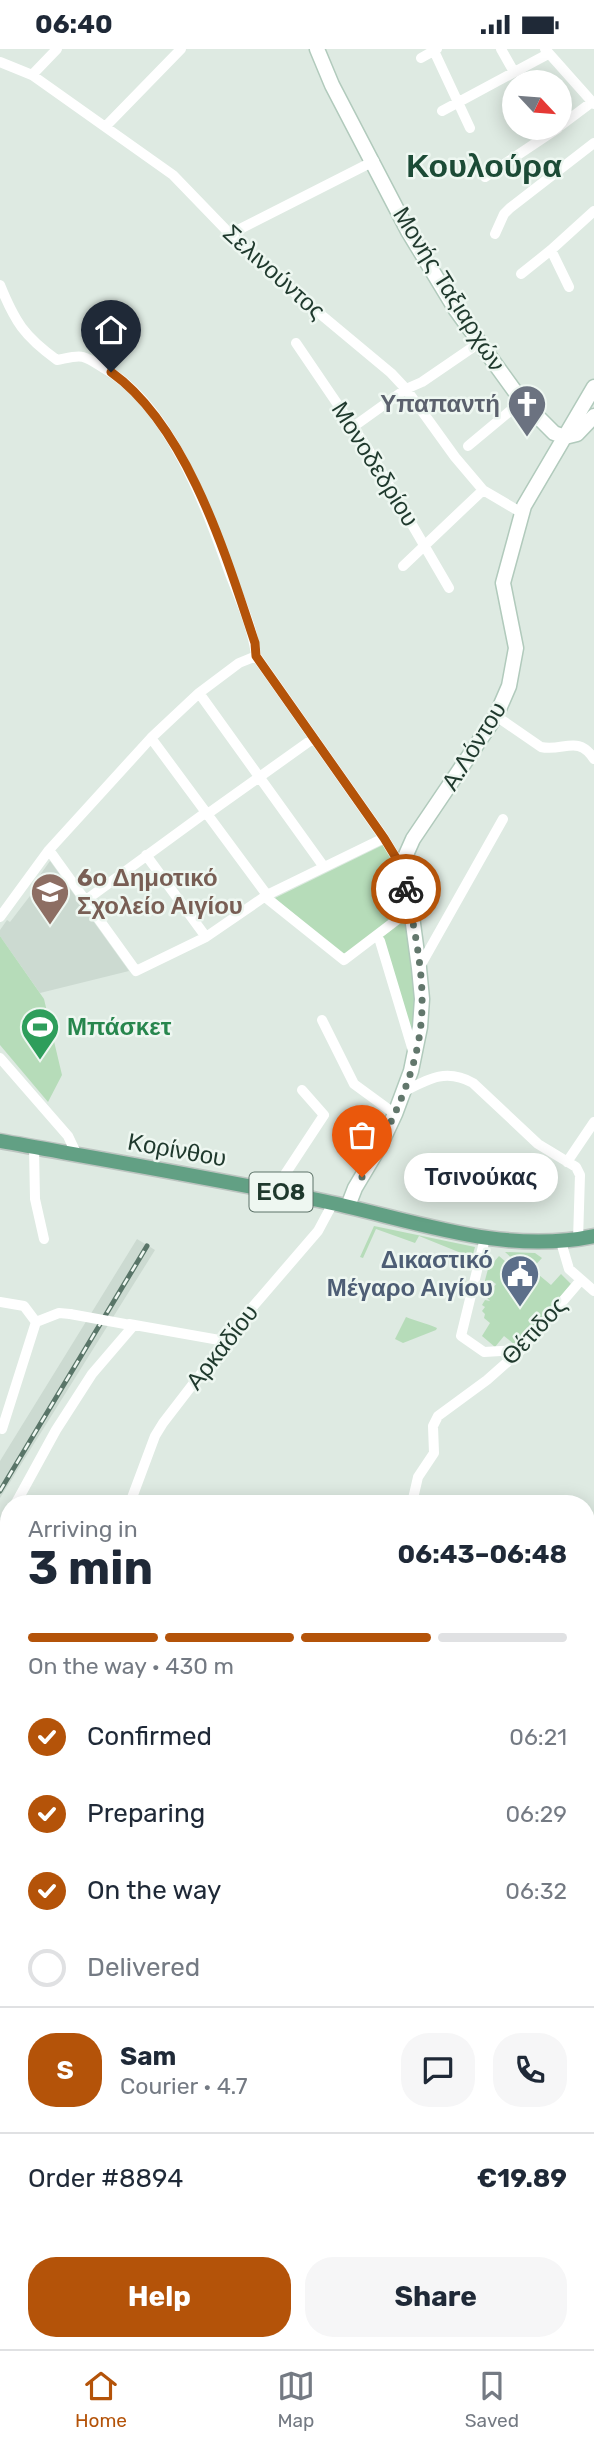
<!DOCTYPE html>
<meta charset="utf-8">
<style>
body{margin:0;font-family:Rubik,sans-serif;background:#f6f6f7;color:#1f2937;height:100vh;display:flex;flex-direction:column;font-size:26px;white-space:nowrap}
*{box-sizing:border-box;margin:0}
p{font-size:23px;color:#747a83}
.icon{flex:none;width:38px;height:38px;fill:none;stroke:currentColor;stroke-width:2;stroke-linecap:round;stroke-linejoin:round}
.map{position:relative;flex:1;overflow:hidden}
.panel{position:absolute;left:0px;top:1446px;width:595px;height:856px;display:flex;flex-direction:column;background:#fff;border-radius:28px 28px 0 0;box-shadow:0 4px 18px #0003}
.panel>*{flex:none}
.needle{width:46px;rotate:116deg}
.buttons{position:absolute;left:502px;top:21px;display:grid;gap:14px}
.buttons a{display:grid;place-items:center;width:70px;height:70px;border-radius:50%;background:#fff;box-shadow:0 4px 18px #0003;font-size:35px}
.pin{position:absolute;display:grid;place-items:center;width:60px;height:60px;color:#fff;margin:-72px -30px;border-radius:50% 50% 50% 0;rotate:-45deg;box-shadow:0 0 7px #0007}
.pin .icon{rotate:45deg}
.courier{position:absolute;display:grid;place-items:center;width:70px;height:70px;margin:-35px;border:5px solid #b45309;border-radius:50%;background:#fff;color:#222;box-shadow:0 2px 9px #0007}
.bubble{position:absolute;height:49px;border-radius:24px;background:#fff;box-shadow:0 4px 18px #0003;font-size:23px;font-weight:700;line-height:49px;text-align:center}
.summary em{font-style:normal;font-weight:700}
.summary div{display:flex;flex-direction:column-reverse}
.summary{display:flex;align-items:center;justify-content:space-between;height:119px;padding:0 28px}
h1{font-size:46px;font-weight:700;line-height:52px}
.bar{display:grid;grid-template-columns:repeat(4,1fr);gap:10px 7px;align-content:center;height:84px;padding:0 28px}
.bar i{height:9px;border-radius:5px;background:#e0e1e3}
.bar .on{background:#b45309}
.bar p{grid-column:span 4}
.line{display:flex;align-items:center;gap:18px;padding:0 28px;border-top:2px solid #e0e1e3}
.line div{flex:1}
.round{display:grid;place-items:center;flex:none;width:74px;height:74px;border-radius:28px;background:#f6f6f7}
ol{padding:0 28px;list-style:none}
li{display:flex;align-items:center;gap:21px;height:77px}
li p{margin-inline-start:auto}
li .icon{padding:7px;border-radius:50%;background:#b45309;color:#fff;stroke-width:4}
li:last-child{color:#747a83}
li i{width:38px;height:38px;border:4px solid #e0e1e3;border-radius:50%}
.primary-button{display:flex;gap:14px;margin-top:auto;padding:14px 28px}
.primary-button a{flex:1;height:80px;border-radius:28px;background:#b45309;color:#fff;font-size:28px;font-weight:700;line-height:80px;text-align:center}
.primary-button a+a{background:#f6f6f7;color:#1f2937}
.status{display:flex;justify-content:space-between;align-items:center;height:49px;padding:0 35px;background:#fff;direction:ltr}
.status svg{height:19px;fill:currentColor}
.tab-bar{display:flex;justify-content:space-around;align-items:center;height:98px;border-top:2px solid #e0e1e3;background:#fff;font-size:19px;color:#747a83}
.tab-bar a{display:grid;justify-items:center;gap:4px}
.tab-bar .on{color:#b45309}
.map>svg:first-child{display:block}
.built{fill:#ccdad1}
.green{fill:#b6dcb9}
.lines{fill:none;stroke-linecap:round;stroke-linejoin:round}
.secondary-casing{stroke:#b1cabc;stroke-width:17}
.primary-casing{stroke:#bcc4c0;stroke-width:17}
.street{stroke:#fff;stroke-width:10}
.secondary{stroke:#fff;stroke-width:14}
.primary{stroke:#62a084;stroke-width:14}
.rail-casing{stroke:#597568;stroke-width:5}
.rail{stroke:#eef7f1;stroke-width:2.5;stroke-dasharray:8;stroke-linecap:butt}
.street-bridge{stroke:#fff;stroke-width:10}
.done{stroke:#62776c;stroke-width:7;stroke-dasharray:0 12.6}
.route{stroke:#b45309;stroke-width:9}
.labels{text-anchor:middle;stroke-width:5;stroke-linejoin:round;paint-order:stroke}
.shield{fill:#eef7f1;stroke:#5d7268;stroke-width:2}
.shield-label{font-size:23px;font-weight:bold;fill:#1f392d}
.street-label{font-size:24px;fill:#1f392d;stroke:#eef7f1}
.worship-label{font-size:24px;font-weight:bold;fill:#5b616d;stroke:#eef7f1;text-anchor:end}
.education-label{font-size:24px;font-weight:bold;fill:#785e54;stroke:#eef7f1;text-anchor:start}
.leisure-label{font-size:24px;font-weight:bold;fill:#27864d;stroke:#eef7f1;text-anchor:start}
.service-label{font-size:24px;font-weight:bold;fill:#4e5e75;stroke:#eef7f1;text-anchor:end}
.district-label{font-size:32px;font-weight:bold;fill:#1c4b36;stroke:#eef7f1}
</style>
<div class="status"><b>06:40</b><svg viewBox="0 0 49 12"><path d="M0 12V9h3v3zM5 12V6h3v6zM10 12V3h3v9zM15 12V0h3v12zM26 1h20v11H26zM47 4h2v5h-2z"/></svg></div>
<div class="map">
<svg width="594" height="2300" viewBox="0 0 594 2300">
<rect width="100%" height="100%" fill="#deeae2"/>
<path class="built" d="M50,812L129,922L40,944L0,887V881L7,871L10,873L33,843L30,840Z
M137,1190L155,1201L0,1449V1412Z"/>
<path class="green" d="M383,796L396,816L405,858L344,907L275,849Z
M406,869L416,952L412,991L381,889Z
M0,887L44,950L62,1026L48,1053L0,996Z
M374,1177L475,1198L470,1216L463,1213L466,1206L419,1187L415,1194L376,1180L363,1209L360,1208Z
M505,1203L535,1204L542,1209L528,1224Z
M499,1207L521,1226L520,1228L534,1240L535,1238L531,1234L539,1226L551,1236L561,1225L571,1235L542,1269L538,1266L532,1273L536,1277L518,1298L504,1287L495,1298L482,1287L490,1274L484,1269L485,1265L482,1262L485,1258L482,1256L485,1251L490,1252L486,1248L496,1235L492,1232L488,1238L484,1235L488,1220Z
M406,1268C416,1272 426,1274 437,1279L436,1281L403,1294L395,1290Z"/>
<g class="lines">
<g class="secondary-casing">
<path id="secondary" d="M317,0L332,36L408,182L456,261L522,352L554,384L565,388
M565,388L577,385L594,367
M348,1157L355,1139L380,1097L395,1065L411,1022L420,978L422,950L419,919L411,860L401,817L413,790L496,667L509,637L516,599L503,534L524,457L594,338
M586,2202L594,2198
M401,2300L415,2292"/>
</g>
<g class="primary-casing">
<path id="primary" d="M0,1092C106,1111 212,1129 318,1151C408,1169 501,1207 594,1187"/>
</g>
<path class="street" d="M501,0L514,23
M545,0L594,55
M434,2L470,79
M421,9L437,0
M0,13L32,26L173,126L230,185L277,229L391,324L406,340L455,408L483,441L522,464
M32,26L57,0
M442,62L548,5
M106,77L181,0
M560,77L592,53
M485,128L558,79
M230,185L374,112
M495,185L504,165L510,159L594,94
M551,201L569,238
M521,225L551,201L594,162
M0,236C15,273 24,287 57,311C64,310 76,306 83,308C90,310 97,315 102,318C169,354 206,458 230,525C240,551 253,579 256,607L384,789L401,817
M296,294L368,400L449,539
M353,378L406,340L422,333L479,294
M468,397L522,352
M403,517L483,441
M199,644L324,818
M496,667L541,698C563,703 578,685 594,710
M151,689L267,846
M206,766L314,689
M49,801L136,922L206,888L267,846L384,789
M146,806L206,888
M264,847L344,911L411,860
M86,851L205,764
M0,868L49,801L151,689L199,644L239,614L256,607
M380,892L414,1005
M419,919L503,770
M322,971L354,1035L395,1065
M0,1009L68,1087L77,1106
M403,1043C428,1030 446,1019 473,1034L538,1095L576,1118L580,1126L578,1191
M34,1098L35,1150L44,1190
M567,1113L594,1073
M274,1142L324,1066L302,1041
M485,1189L461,1287L484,1303L520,1301
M561,1193L569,1220L594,1242
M0,1253L24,1257L36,1273
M129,1275L225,1292
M2,1380L36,1273L59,1264L70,1265
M16,1454L56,1381L92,1325L134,1276
M130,1454L155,1387L163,1374L250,1261L318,1182L333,1154
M412,1454L418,1428L434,1404L433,1377L438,1367L487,1331L521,1301L580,1232
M0,1482L9,1467
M594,1984L586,1990L594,2002
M586,2057L594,2056
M0,2063H9
M586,2129L594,2125
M586,2145L594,2161
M586,2274L594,2286
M386,2292L390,2300"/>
<use href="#secondary" class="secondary"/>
<use href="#primary" class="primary"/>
<g class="rail-casing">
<path id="rail" d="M0,1442L147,1197"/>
</g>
<use href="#rail" class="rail"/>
<path class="street-bridge" d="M70,1265L125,1275"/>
</g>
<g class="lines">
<path class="done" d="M362,1128C391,1076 421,1019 422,958C423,919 414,878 406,840"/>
<path class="route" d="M111,323C188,378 226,507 255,594L256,607L384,789L401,817L406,840"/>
</g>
<defs>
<g id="church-pin" transform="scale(2.0125)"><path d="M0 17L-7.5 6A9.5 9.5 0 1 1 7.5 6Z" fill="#6b7280" stroke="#eef7f1"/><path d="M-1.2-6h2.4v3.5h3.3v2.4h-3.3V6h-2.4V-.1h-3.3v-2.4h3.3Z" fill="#fff"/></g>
<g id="school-pin" transform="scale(2.0125)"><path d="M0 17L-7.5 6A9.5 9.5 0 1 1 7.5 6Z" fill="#8d6e63" stroke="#eef7f1"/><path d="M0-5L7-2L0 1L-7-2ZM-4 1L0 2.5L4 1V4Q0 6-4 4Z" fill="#fff"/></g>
<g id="stadium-pin" transform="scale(2.0125)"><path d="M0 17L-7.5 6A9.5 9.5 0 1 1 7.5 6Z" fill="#2e9e5b" stroke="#eef7f1"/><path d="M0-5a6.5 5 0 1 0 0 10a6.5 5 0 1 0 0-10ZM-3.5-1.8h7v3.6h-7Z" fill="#fff"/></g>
<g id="civic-pin" transform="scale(2.0125)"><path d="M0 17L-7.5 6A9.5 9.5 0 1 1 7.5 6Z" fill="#5c6f8a" stroke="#eef7f1"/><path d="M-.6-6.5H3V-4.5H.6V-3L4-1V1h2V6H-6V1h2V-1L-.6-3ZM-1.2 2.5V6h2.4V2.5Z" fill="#fff"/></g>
</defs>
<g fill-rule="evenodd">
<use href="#church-pin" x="527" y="355"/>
<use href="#school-pin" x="50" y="843"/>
<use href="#stadium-pin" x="40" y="978"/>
<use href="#civic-pin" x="520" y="1225"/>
</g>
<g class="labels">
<rect class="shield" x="249.5" y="1123.5" width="63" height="39" rx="5"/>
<g class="shield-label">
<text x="281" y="1151">ΕΟ8</text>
</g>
<g class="street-label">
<text transform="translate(274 223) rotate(42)" y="8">Σελινούντος</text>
<text transform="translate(449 240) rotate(58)" y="8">Μονής Ταξιαρχών</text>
<text transform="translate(375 415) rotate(58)" y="8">Μονοδεδρίου</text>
<text transform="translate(474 697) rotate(-58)" y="8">Α.Λόντου</text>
<text transform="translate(177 1101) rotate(10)" y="8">Κορίνθου</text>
<text transform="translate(534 1282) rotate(-47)" y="8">Θέτιδος</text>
<text transform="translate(222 1298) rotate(-52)" y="8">Αρκαδίου</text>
</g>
<g class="worship-label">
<text x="500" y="363">Υπαπαντή</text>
</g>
<g class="education-label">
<text x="77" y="837">6ο Δημοτικό<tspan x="77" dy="28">Σχολείο Αιγίου</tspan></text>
</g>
<g class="leisure-label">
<text x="67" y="986">Μπάσκετ</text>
</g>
<g class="service-label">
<text x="493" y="1219">Δικαστικό<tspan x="493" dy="28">Μέγαρο Αιγίου</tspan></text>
</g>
<g class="district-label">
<text x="484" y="128">Κουλούρα</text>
</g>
</g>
</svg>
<div class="buttons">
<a><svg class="needle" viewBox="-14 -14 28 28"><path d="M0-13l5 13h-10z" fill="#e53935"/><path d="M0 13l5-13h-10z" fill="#747a83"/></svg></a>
</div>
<div class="pin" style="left:362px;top:1128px;background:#ea580c"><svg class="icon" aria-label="bag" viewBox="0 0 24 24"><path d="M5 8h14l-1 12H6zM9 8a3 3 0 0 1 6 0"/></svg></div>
<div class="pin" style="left:111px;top:323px;background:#1f2937"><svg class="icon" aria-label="home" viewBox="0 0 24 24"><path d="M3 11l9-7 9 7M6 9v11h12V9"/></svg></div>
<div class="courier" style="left:406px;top:840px"><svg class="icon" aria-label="bike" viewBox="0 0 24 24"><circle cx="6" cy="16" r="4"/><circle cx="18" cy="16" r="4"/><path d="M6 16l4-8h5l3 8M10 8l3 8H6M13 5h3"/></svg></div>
<div class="bubble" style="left:404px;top:1104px;width:154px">Τσινούκας</div>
<section class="panel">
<div class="summary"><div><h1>3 min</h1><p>Arriving in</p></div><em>06:43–06:48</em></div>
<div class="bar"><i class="on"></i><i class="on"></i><i class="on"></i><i></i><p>On the way · 430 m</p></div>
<ol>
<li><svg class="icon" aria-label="check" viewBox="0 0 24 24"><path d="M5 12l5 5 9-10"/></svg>Confirmed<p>06:21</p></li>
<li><svg class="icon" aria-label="check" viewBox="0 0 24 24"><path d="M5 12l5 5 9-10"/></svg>Preparing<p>06:29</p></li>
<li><svg class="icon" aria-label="check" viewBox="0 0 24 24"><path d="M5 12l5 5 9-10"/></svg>On the way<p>06:32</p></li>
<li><i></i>Delivered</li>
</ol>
<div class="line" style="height:126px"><b class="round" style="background:#b45309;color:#fff">S</b><div><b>Sam</b><p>Courier · 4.7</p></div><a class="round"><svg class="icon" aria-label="chat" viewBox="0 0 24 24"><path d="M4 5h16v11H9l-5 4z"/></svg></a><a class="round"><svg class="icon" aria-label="phone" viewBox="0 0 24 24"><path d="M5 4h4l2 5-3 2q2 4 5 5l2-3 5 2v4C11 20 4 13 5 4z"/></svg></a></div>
<div class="line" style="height:91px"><div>Order #8894</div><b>€19.89</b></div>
<div class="primary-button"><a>Help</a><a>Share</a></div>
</section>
</div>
<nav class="tab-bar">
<a class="on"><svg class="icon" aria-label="home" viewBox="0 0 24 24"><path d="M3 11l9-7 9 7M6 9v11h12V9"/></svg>Home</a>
<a><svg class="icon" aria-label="map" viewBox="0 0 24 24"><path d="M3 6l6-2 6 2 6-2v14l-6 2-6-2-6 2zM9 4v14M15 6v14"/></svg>Map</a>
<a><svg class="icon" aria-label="saved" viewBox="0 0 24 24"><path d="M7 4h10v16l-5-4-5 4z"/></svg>Saved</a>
</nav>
